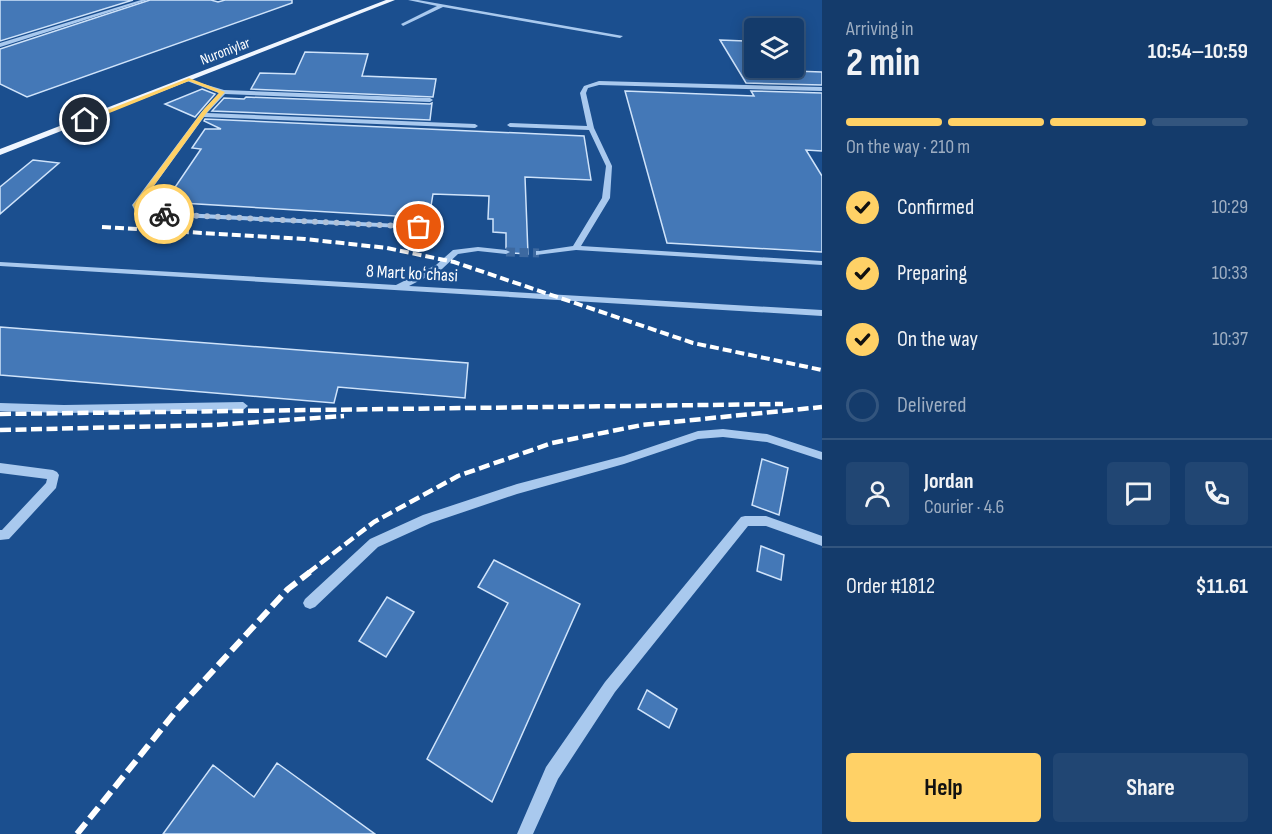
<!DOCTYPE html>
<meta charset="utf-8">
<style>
body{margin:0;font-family:"Sofia Sans Condensed",sans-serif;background:#214673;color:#f1f3f6;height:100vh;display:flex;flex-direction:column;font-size:22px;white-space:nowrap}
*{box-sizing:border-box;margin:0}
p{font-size:20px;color:#9dadc1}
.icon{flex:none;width:33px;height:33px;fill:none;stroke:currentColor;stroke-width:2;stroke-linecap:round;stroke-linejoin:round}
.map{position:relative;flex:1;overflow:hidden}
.panel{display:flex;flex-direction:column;background:#143b6b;width:450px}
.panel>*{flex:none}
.buttons{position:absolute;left:744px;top:18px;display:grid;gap:12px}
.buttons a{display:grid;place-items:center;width:60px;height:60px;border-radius:6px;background:#143b6b;box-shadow:0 3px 15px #0003,0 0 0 2px #33557e;font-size:30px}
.pin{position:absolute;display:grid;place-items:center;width:51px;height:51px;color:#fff;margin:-26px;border:3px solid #fff;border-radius:50%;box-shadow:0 2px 6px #0007}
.courier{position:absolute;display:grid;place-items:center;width:60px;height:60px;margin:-30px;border:4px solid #ffd166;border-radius:50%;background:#fff;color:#222;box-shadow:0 2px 8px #0007}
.headline em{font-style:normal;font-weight:700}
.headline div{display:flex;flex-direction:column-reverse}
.headline{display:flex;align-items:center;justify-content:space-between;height:102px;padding:0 24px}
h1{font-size:39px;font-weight:700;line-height:45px}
.bar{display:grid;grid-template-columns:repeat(4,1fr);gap:9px 6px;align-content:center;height:72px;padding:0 24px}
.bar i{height:8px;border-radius:4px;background:#33557e}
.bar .selected{background:#ffd166}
.bar p{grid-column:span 4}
.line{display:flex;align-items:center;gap:15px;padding:0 24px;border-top:2px solid #33557e}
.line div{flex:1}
.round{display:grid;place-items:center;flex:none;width:63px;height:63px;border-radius:6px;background:#214673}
ol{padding:0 24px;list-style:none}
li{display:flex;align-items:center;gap:18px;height:66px}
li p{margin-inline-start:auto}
li .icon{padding:6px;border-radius:50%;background:#ffd166;color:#111;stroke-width:4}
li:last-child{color:#9dadc1}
li i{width:33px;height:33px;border:3px solid #33557e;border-radius:50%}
.action{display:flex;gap:12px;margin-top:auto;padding:12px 24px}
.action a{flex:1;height:69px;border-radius:6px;background:#ffd166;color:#111;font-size:24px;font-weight:700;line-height:69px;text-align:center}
.action a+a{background:#214673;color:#f1f3f6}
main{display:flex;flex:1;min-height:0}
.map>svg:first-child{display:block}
.building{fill:#4478b7;stroke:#cfe3fa;stroke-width:1.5}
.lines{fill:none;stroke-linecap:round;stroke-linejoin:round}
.minor-tunnel{stroke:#3d69a0;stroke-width:9;stroke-dasharray:9 4.5;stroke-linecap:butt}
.minor{fill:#a9c9ee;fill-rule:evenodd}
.major{fill:#f0f6ff;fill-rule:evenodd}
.rail-far2{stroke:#fff;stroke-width:4;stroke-dasharray:9 4;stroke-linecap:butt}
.rail-far1{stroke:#fff;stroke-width:4.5;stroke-dasharray:11 4.5;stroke-linecap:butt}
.rail{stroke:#fff;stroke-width:6;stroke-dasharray:14 6;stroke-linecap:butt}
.route{fill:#ffd166}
.done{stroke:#afc1d8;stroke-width:6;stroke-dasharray:0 10.8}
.labels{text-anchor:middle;stroke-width:5;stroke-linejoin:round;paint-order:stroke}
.far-street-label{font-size:15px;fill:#fff;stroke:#1b4f8f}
.street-label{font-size:18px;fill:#fff;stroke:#1b4f8f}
</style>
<main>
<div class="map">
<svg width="822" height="834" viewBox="0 0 822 834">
<rect width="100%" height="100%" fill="#1b4f8f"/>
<path class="building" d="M0,0H133L0,41Z
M150,0H211L218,2L225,0H292V3L27,97L0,84V49Z
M720,40L745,41L754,55V68H763L765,70L822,72V85L746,83Z
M305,52L368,54L362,76L436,79L433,97L251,89L260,73L295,74Z
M202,89L215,94L195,117L165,104Z
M625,91L754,96L751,91L822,93V151L806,150L822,176V252L667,243Z
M246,97L430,104L432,103L430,120L212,111L224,98L244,99Z
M205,119L584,136L591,180L525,177L528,254L512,253L506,248V233L493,232V219H488L489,196L433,194L429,218L165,202L201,149L192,148L205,129H221L204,121Z
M33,160L59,163L0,214V187Z
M0,327L468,363L465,398L338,387L334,403L0,375Z
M762,459L788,468L779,515L752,505Z
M761,546L784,555L781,580L757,571Z
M494,560L580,604L492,802L427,759L508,603L478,587Z
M387,597L414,612L386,657L359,641Z
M647,690L677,709L669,728L638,709Z
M277,763L375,834H163L213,765L254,797Z"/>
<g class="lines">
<path class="minor-tunnel" d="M506,252L539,253"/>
<path class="minor" d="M141,0H148L0,47V43Z
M408,0H418L623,36L620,38L443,7L403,26L401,24L437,6Z
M187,79L224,90L430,98L433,100L430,102L225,94L207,113L475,124L478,126L475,128L204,117L140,205L143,211L419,225L423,227L422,229L137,215L132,205L200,114L219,93L187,81Z
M599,81L822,87V91L599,85L588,88L586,93L594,128L612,166L610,198L581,246L822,261V265L576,250L536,255V251H539L573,246L602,198L606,166L589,130L510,127L507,125L510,123L587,126L580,93L584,86Z
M478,247L506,250L510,252L506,254L478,251L458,254L442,269L409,286L822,310V316L0,266V262L396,285L436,265L453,250Z
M243,402L248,406L243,410L64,413L0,411V403L64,405Z
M723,429L767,434L822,452V460L767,442L723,437L698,439L624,464L517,494L431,523L378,547L315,607L310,609L305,607L303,603L305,599L370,539L423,515L517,484L624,456L698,431Z
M0,463L53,470L57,472L59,475L56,488L9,539L0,540V530H2L46,483L47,479L0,473Z
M745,516H766L822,536V546L766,526H748L615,692L558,779L533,834H517L546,767L605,682L741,517Z"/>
<path class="major" d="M386,0H395L0,155V149Z"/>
<path class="rail-far2" d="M102,227L305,239L387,248L454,262L693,343L822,370"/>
<path class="rail-far1" d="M0,414L783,404
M0,430L215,425L344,416
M308,573L374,522L458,476L552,443L642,425L822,407"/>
<path class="rail" d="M77,834L176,711L288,589L310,572"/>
</g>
<path class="route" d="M189,78L225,92L208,111L140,205L142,211L164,212L167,216L137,214L133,205L204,109L219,93L189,81L87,122L82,120Z"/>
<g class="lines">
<path class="done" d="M164,214L419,227"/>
</g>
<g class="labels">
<g class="far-street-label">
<text transform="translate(225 51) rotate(-21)" y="5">Nuroniylar</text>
</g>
<g class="street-label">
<text transform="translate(412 273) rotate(3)" y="6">8 Mart koʻchasi</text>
</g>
</g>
</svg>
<div class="buttons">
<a><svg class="icon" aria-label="layers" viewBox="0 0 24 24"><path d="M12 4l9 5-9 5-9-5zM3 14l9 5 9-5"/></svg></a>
</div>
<div class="pin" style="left:419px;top:227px;background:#ea580c"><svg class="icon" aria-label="bag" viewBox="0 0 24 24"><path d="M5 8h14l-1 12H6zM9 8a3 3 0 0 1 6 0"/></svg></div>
<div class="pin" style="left:85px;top:120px;background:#1f2937"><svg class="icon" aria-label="home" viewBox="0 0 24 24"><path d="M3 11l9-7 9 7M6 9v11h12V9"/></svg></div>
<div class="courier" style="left:164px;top:214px"><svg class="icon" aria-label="bike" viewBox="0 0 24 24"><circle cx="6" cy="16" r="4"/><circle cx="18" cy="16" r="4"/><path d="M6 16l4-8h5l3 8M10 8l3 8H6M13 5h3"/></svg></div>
</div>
<section class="panel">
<div class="headline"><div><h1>2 min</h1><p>Arriving in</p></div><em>10:54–10:59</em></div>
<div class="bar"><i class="selected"></i><i class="selected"></i><i class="selected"></i><i></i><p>On the way · 210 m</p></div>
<ol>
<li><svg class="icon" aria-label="check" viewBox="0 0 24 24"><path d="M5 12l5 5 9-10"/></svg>Confirmed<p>10:29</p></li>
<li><svg class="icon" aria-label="check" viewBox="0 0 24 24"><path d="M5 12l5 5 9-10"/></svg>Preparing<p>10:33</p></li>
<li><svg class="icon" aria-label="check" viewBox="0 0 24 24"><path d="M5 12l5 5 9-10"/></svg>On the way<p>10:37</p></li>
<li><i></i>Delivered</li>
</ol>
<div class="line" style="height:108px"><a class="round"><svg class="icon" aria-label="person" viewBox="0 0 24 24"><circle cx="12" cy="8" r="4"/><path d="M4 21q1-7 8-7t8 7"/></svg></a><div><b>Jordan</b><p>Courier · 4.6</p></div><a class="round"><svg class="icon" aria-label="chat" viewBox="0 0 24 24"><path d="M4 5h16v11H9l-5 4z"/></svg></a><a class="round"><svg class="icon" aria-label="phone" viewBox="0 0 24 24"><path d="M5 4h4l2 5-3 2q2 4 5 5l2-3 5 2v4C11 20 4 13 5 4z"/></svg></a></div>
<div class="line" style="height:78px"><div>Order #1812</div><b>$11.61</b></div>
<div class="action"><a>Help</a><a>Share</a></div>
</section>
</main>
